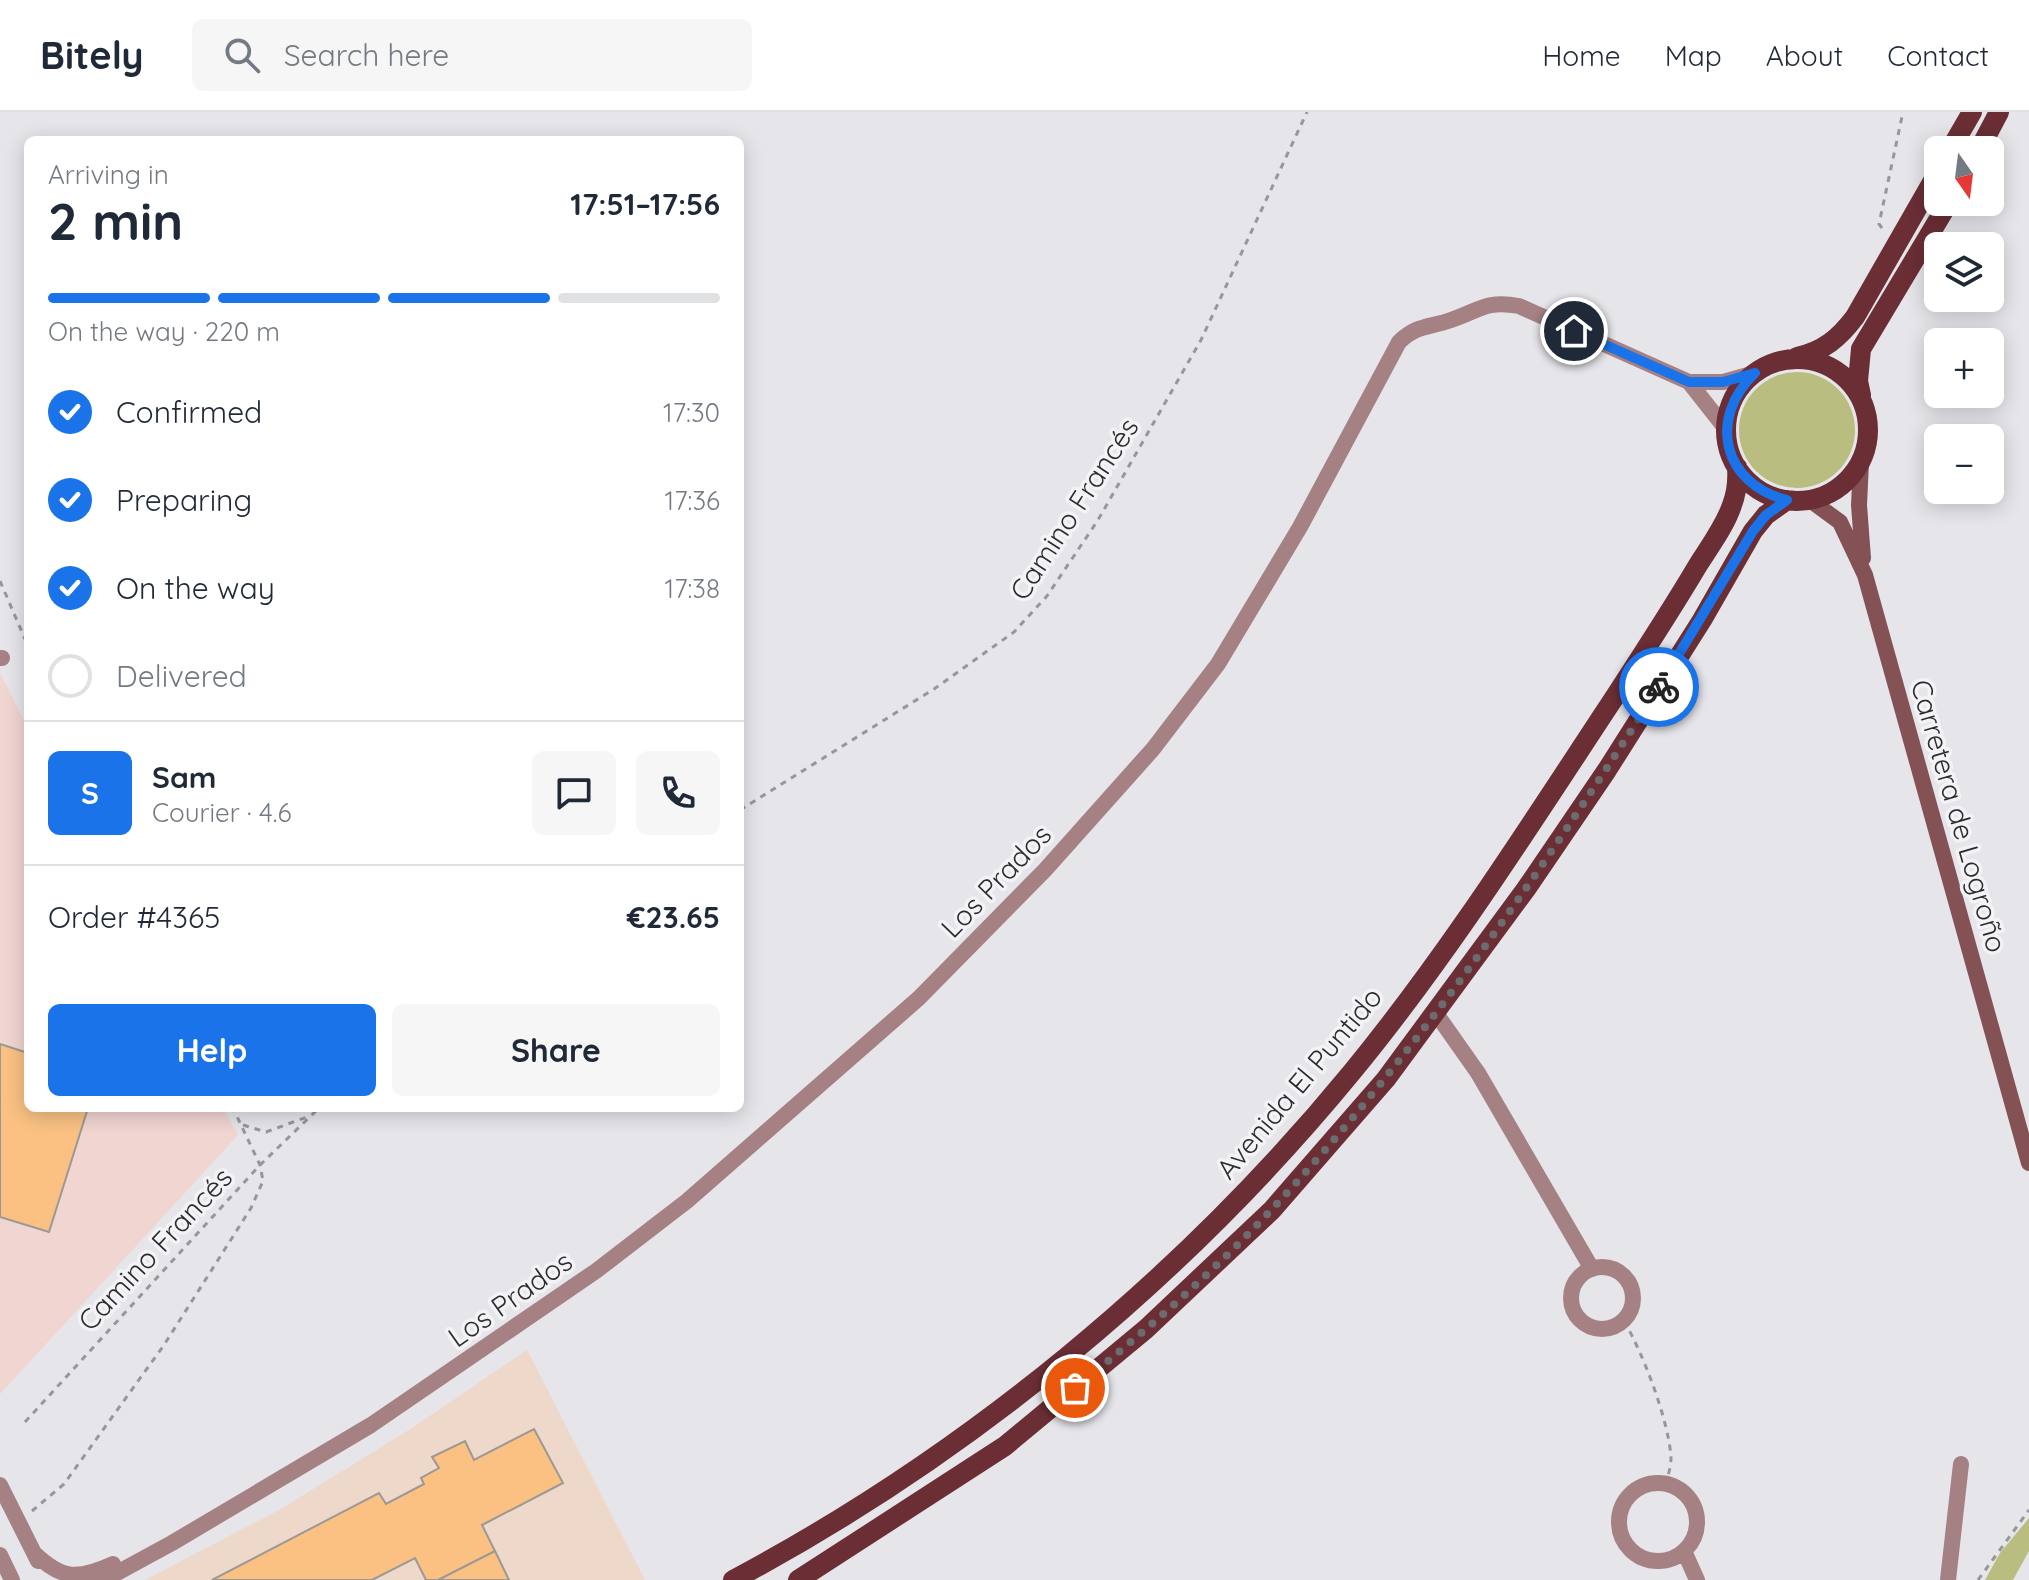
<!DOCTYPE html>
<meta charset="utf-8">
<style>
body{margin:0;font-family:Quicksand,sans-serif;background:#f6f6f7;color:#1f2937;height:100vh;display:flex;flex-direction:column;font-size:30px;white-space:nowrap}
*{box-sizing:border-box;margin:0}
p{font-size:26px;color:#747a83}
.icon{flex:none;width:44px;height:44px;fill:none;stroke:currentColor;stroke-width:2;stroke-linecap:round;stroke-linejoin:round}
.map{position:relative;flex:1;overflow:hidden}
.side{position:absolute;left:24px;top:24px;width:720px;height:976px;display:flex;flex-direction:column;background:#fff;border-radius:12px;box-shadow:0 4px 20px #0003}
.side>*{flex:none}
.needle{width:52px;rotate:166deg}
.controls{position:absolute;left:1924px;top:24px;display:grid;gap:16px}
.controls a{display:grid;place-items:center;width:80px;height:80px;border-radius:12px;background:#fff;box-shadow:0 4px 20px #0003;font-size:40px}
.pin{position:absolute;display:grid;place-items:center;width:68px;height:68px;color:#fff;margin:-34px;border:4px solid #fff;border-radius:50%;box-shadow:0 2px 8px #0007}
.courier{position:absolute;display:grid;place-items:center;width:80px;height:80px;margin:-40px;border:6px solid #1a73e8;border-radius:50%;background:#fff;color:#222;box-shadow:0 2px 10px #0007}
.headline em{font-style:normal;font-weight:800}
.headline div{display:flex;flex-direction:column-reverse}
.headline{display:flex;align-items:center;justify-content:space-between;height:136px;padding:0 24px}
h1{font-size:52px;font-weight:800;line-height:60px}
.bar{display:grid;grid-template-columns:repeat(4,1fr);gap:12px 8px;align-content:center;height:96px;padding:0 24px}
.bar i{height:10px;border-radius:6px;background:#e0e1e3}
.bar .current{background:#1a73e8}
.bar p{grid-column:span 4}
.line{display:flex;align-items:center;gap:20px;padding:0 24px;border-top:2px solid #e0e1e3}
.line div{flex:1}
.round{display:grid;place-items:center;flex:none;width:84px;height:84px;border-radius:12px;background:#f6f6f7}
ol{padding:0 24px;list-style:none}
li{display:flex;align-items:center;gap:24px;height:88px}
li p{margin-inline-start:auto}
li .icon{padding:8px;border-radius:50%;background:#1a73e8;color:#fff;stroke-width:4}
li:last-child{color:#747a83}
li i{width:44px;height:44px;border:4px solid #e0e1e3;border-radius:50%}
.primary-button{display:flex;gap:16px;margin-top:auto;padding:16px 24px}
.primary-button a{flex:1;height:92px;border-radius:12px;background:#1a73e8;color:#fff;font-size:32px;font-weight:800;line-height:92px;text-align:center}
.primary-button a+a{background:#f6f6f7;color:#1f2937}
header{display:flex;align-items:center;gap:48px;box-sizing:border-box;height:112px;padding:0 40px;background:#fff;border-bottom:2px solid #e0e1e3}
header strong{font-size:38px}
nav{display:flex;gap:44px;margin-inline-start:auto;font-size:28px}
.search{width:560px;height:72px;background:#f6f6f7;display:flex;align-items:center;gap:20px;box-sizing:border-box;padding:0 28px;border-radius:12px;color:#747a83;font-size:30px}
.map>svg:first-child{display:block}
.commercial{fill:#edd8ca}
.industrial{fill:#f0d5d1}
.green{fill:#b9be80}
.building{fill:#fac183;stroke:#9b9895;stroke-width:2}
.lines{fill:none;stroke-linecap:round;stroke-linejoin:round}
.path{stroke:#979699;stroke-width:3;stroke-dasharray:6 6;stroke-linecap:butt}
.minor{stroke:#a68183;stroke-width:16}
.secondary{stroke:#845155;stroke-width:16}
.primary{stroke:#6b2e35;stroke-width:20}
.done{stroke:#6c6b6e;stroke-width:8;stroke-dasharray:0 14.4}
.route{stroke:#1a73e8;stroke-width:10}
.labels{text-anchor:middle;stroke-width:7;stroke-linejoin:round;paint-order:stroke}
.street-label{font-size:28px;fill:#2b2a2c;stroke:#f3f3f7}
</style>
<header>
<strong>Bitely</strong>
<div class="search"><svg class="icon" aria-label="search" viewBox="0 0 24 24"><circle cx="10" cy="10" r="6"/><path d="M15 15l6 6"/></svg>Search here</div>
<nav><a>Home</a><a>Map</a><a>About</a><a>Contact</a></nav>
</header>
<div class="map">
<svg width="2029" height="1468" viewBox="0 0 2029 1468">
<rect width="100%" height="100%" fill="#e6e5ea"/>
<path class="commercial" d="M527,1238L645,1468H145L281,1397L412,1316Z"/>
<path class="industrial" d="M0,561L28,616V996H223L238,1023L0,1282Z"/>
<path class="green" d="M1739 318a58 58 0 1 1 116 0a58 58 0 1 1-116 0Z
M2029,1406V1439L2013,1468H1985L2000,1441Z"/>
<path class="building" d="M0,932L28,941V996H88L49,1120L0,1105Z
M534,1317L563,1371L482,1413L495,1439L438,1468H426L415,1446L372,1468H212L379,1381L386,1392L424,1372L421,1366L439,1356L432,1345L465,1329L474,1348Z
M495,1439L509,1468H438Z"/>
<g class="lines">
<path class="path" d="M1882,116L1879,112L1903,0
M0,469L28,534
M740,698L934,577L1014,520L1047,484L1098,408L1201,228L1307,0
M243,1013L266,1020L307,1005
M1624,1209C1643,1241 1669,1309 1671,1346C1671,1354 1668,1364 1666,1371
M25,1310L260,1053L319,996
M32,1399L64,1372L164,1233L251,1096L263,1069L260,1053L233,996
M1978,1468L2029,1398"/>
<path class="minor" d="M1689,270H1723L1755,261
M0,546H2
M1435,900L1478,961L1592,1157
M1571 1186a31 31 0 1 1 62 0a31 31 0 1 1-62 0Z
M1619 1410a39 39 0 1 1 78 0a39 39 0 1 1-78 0Z
M0,1373L38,1449
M1684,1439L1697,1468
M34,1441C62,1468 78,1468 113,1452
M0,1443L12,1468
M104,1468L172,1431L371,1313L596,1159L687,1089L919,886L1045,758L1153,637L1218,552L1300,415L1399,230C1418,212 1429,216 1451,208C1480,198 1486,188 1519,194L1689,270L1726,317
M1948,1468L1961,1352"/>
<path class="secondary" d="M1861,350L1859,393L1863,446
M1810,388L1840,410L1865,463L2029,1051"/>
<path class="primary" d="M1950,38L1972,0
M1979,38L1999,0
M1797,245C1824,239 1839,226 1855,205L1938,60
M1726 318a71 71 0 1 1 142 0a71 71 0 1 1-142 0Z
M1861,283L1858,269L1861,237L1949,90
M733,1468C968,1343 1183,1166 1352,960C1449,842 1532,710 1616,583C1644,540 1672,497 1698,453C1710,434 1725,414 1732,393C1737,380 1738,369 1737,355
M798,1468L1005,1334L1146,1217L1272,1098L1386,967L1526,777L1607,658L1702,508L1753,419L1766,403L1787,388"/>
</g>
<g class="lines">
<path class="done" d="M1075,1276C1144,1220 1213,1161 1273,1096C1420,938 1543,757 1659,575"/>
<path class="route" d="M1574,219L1689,270H1723L1755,261C1707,307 1723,372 1787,388L1766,403L1753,419L1659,575"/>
</g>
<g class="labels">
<g class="street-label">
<text transform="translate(1074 397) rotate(-57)" y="10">Camino Francés</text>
<text transform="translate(1959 704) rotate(74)" y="10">Carretera de Logroño</text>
<text transform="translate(996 769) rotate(-46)" y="10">Los Prados</text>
<text transform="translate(1299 971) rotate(-50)" y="10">Avenida El Puntido</text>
<text transform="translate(155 1137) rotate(-47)" y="10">Camino Francés</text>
<text transform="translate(510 1187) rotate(-35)" y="10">Los Prados</text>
</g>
</g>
</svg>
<div class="controls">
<a><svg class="needle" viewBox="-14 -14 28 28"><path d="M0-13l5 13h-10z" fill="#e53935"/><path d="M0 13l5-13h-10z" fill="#747a83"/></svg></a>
<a><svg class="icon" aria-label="layers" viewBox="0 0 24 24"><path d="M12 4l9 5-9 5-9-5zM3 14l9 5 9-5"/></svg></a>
<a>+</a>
<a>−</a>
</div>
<div class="pin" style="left:1075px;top:1276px;background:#ea580c"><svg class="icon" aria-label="bag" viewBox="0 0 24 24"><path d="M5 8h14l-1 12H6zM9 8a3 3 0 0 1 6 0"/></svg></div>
<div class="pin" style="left:1574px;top:219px;background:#1f2937"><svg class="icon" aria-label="home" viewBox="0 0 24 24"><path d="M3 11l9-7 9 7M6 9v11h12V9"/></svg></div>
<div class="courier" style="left:1659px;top:575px"><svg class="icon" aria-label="bike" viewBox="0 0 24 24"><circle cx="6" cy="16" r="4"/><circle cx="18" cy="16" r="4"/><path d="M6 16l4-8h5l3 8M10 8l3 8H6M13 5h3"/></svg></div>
<section class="side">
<div class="headline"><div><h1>2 min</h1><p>Arriving in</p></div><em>17:51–17:56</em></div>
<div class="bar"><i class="current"></i><i class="current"></i><i class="current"></i><i></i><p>On the way · 220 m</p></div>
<ol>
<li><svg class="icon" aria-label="check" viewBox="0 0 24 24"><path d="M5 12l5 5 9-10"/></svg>Confirmed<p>17:30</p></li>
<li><svg class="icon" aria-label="check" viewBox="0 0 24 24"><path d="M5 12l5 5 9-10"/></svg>Preparing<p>17:36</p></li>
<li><svg class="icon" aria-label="check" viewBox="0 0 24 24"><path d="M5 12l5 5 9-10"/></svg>On the way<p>17:38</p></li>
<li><i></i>Delivered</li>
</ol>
<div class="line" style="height:144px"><b class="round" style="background:#1a73e8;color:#fff">S</b><div><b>Sam</b><p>Courier · 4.6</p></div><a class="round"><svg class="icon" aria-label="chat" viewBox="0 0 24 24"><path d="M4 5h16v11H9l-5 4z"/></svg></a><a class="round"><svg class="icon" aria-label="phone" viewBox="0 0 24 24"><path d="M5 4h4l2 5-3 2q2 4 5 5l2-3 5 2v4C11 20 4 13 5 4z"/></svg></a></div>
<div class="line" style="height:104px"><div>Order #4365</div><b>€23.65</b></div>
<div class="primary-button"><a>Help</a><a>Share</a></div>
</section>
</div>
